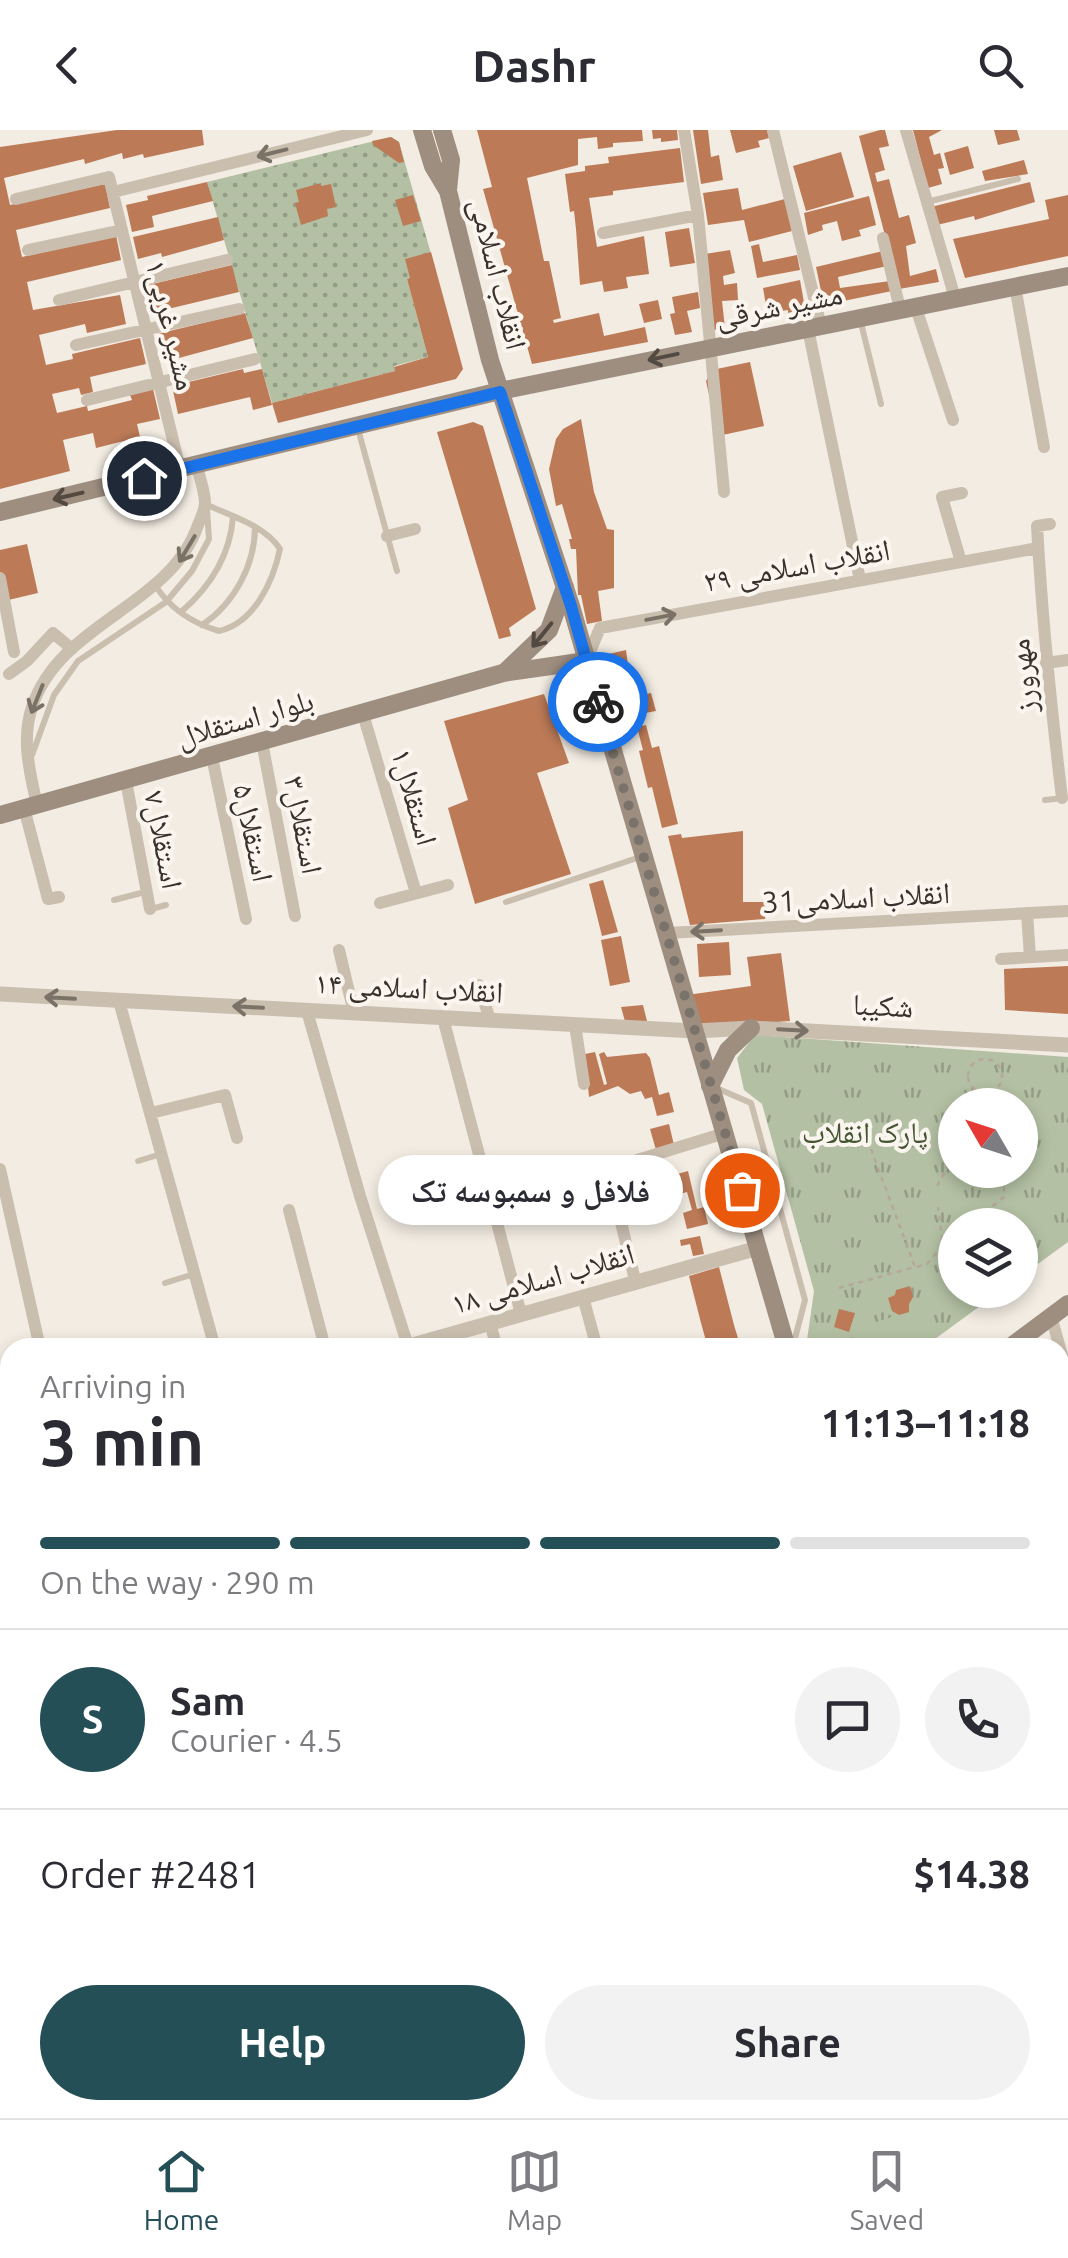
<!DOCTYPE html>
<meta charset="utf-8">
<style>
body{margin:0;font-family:Ubuntu,"Noto Naskh Arabic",sans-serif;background:#f2f2f3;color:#2b2b33;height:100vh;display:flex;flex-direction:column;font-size:38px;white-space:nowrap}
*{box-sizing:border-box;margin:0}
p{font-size:32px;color:#7c7c81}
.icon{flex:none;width:55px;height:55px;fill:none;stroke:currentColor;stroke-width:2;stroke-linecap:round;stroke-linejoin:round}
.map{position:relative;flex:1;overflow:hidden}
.side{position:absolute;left:0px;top:1208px;width:1070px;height:782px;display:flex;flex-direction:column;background:#fff;border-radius:30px 30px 0 0;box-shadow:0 5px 15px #0003}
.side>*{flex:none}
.needle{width:65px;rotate:309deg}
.controls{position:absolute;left:938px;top:958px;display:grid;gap:20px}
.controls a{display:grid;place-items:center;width:100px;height:100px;border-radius:50%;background:#fff;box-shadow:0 5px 15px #0003;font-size:50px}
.pin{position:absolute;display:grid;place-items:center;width:85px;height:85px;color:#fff;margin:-42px;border:5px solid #fff;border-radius:50%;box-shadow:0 2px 10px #0007}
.courier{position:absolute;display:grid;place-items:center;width:100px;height:100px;margin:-50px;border:8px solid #1a73e8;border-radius:50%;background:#fff;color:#222;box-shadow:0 2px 12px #0007}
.bubble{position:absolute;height:70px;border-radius:35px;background:#fff;box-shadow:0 5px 15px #0003;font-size:32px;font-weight:700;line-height:70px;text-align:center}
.summary em{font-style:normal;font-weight:700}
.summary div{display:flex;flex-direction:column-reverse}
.summary{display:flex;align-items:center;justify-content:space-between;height:170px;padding:0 40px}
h1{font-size:65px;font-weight:700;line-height:75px}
.bar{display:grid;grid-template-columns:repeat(4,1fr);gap:15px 10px;align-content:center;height:120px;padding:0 40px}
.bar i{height:12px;border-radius:8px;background:#e1e1e2}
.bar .selected{background:#254f57}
.bar p{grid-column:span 4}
.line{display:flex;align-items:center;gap:25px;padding:0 40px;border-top:2px solid #e1e1e2}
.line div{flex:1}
.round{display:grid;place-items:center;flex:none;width:105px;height:105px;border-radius:52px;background:#f2f2f3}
.action{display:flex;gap:20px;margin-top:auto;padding:20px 40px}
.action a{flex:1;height:115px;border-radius:60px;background:#254f57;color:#fff;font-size:40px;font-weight:700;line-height:115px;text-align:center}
.action a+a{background:#f2f2f3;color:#2b2b33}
header{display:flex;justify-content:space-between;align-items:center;height:130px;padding:0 40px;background:#fff;font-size:45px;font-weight:700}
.menu{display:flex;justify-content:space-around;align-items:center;height:140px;border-top:2px solid #e1e1e2;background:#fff;font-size:28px;color:#7c7c81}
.menu a{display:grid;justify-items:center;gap:5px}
.menu .selected{color:#254f57}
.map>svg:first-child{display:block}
.grass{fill:url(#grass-dots)}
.park{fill:url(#park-tufts);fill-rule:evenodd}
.pitch{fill:#b3c0a3}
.building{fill:#bc7a57}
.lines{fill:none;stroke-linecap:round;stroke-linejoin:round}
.path{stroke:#b5a899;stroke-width:2.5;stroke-dasharray:5 5;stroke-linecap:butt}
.service{stroke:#cabeaf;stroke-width:6}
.minor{stroke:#cabeaf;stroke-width:12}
.tertiary{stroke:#cabeaf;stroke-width:15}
.secondary{stroke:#9d8e80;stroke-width:18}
.oneway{stroke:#7a7167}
.oneway2{stroke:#524941}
.done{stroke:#7a736c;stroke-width:10;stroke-dasharray:0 18}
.route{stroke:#1a73e8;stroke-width:12}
.labels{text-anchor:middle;stroke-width:8;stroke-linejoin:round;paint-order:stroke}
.street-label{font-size:30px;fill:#39322c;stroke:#faf6ef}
.park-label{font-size:30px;fill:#455532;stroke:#faf6ef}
</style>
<header><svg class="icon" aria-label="back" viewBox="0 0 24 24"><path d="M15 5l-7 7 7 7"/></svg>Dashr<svg class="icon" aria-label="search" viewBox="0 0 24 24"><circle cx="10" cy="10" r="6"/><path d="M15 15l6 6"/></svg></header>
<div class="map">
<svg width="1068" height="1988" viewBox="0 0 1068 1988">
<defs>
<pattern id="grass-dots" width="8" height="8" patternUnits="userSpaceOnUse" patternTransform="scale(2.5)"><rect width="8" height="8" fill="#b3c0a3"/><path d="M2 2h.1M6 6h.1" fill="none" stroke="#939d85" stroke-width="1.8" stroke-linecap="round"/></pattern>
<pattern id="park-tufts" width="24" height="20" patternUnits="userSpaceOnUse" patternTransform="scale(2.5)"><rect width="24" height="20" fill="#b3c0a3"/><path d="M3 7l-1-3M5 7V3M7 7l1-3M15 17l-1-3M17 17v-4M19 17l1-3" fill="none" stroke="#939d85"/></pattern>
</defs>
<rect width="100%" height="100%" fill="#f2ece2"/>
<path class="grass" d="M391,7L399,12L436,141L407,149L428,227L394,236L395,241L272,273L207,52Z"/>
<path class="park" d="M755,905L1068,927V1112L1020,1147V1095H955V1160H1002L924,1217H806L814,1161L762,974L744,960L737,928ZM955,975H1020V1040H955Z"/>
<path class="pitch" d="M923,1177L932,1207L901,1217H881L873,1193Z"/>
<path class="building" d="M117,0H202L204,15L144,28L143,24L123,29L122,23L85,34L84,29L4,48L10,75L105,54L110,78L16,100L22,127L116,105L121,130L27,152L33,180L120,165L126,194L87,203L85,194L39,205L46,235L73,229L72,224L140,208L146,234L90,247L93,262L81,265L79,258L52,264L57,283L87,276L88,281L132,270L130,265L153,259L160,289L137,294L140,307L96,318L93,303L63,310L70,341L0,359V17Z
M477,0H642L643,11L613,13V17L598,19L597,7L578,9V35L527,48L544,131H549L561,188L553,190L554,193L599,183L604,206L645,197L648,212L532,234L483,59L492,57Z
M652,0H677L678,10L661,12V8L653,9Z
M693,0H708L711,27L719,25L723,50L701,54Z
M730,0H767L769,8L758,11L760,17L736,23Z
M880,0H885L889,16L879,18L885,40L875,43L877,52L889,49L899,88L909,85L916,113L906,116L910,146L936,139L939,152L899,159L859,6Z
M913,0H942L929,7L934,25L940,23L944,38L938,39L942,54L928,58Z
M994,0H1017L1020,10L998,15Z
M391,7L399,12L404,32L399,33L373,15L372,11Z
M968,16L974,38L950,45L944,23Z
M680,18L684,52L613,61V65L589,68L597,117L644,106L649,144L626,147L628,158L604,162L602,151L580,155L576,99L574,81L570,82L565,44L585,41V36L609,33L608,27Z
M841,22L854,67L806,81L793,36Z
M1024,30L1028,44L985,51L982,41Z
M207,52L213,71L152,86L154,97L132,102L126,75L148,70L147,66Z
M1030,52L1035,72L975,90L974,86L937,95L931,77Z
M321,53V56L331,54L336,77L327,79L328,86L301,95L295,73L299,72L296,60Z
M738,58L742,80L785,69L792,101L749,112L744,90L708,95L703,63Z
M413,65L421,91L403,96L395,70Z
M1068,65V126L965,148L953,109L1049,89L1045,70Z
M869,66L876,95L859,100L861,106L842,111L837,91L822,95L823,100L808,105L804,83Z
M218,87L224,110L162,127L161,123L138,129L133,107Z
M689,98L695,133L670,137L665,102Z
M759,114L763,132L797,125L800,140L757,148L751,116Z
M730,120L735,143L723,146L724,155L737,153L738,170L722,171L725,198L713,200L705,124Z
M883,121L887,136L838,147L840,158L890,151L892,161L824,175L816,137Z
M431,122L463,239L456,249L278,293L272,273L395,241L394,237L428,227L407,149L410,148L405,129Z
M232,135L239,162L151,183L144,156Z
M800,150L805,178L788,183V180L775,182V186L768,187L763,158Z
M698,162L700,178L687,181L692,202L675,205L670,184L675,183L672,167Z
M658,170L662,189L644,193L639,174Z
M245,183L253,208L164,232L157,204Z
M750,232L764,296L718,306L706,251L712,240Z
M243,239L244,243L262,239L272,275L253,280L250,267L178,284L172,256Z
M581,289L594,362L607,399L614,400V458L598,461L602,491L587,494L581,465H578L576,419H571L569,409H572L562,374L556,376L549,339L556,309L563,299Z
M473,292L483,296L536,479L509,498L511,506L499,509L437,302Z
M27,414L38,463L0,472V420Z
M626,520L628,535L621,537L623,545L606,549L600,526Z
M651,563L656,581L645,583L639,578L629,579L626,568Z
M544,564L569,633L537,643L571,744L475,774L448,678L468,670L444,591Z
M646,595L652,618L659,616L678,694L662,698L652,657L648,658L639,621L643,620L637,597Z
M743,701V772H767L765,789L690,795L668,706L681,704L682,708Z
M603,750L618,802L602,806L589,754Z
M621,806L630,852L610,856L601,810Z
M729,812L731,845L699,847L697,814Z
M781,823L790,891L707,897L694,889L687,865L751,856L747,827Z
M1068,836V884L1005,880L1004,839Z
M643,875L648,895H626L621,877Z
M595,922L604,955L607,954L599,924L604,922L607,927L646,923L650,928L659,965L669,962L674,982L657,986L652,967L645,969L641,961L630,964L618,956L589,967L585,924Z
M669,994L674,1015L656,1020L650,999Z
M688,1041L697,1079L704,1077L708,1094L687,1099L683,1083L692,1080L687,1062L669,1067L666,1056L655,1059L653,1051Z
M700,1106L704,1124L693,1126L690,1114L681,1116L680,1110Z
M719,1137L734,1195L741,1218H708L701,1193L689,1146Z
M910,1156L913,1167L909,1174V1182L899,1185L892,1181L888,1168L895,1165L896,1160Z
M839,1179L855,1183L849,1202L834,1197Z
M923,1980H964L966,1988H925Z
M1019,1980H1060L1062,1988H1021Z"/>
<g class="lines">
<path class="path" d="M968 946a17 17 0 1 1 34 0a17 17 0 1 1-34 0Z
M937,1056L955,1024
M969,1095L1004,1067V1040
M944,1114L955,1106
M917,1137L927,1134L943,1115L938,1077
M839,1158L915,1137L871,1019"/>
<path class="service" d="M927,72L1018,49
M860,189L881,274
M358,299L397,441
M155,455C170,479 192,493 219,501C254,493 273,452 280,419C265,396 232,386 207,375
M181,482C210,457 230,426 233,387
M202,495C234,474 255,435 255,397
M32,625L54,565L78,531L166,472L192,441L209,409L207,380
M1045,670L1064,668
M114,770L145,762
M506,772L643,726
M151,779L166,775
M714,957L751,973L805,1170L793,1216
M138,1031L161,1024
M165,1153L194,1144
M0,1664L10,1661
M241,1980L242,1988
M394,1980L403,1988
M612,1980L614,1988
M738,1980L740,1988
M62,1988L100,1980
M259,1988L305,1980"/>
<path class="minor" d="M684,0L698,85L724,362
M773,0L821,196
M906,0L955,168
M113,62L367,0
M16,69L109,47L180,339
M603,103L698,85
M883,108L900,179
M28,120L122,100
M1015,156L1044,317
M59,170L227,130
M915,175L953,290
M808,199L860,450
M76,215L239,179
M87,270L255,229
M1050,394L1037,396C1042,488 1051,577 1062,668
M387,406L415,399
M961,432L942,367L962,363
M0,448L14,522
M586,531L600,498L1038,418
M1046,533L1068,530
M9,544L27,531L53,503L72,519
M363,584L416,763
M262,612L295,786
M212,627L246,789
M126,651L150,779
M37,675C30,643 21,610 32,577C60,492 170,477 198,395C201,388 205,379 205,373C205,361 199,347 197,335
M24,678L48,769L59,767
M380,773L448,755
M1027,783L1030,827
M667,803L1068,781
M339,820L354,883
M1001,829L1068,825
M479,855L490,890
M119,871L215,1218
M307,881L360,1066L408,1216
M443,888L521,1184
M575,895L584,954
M151,983L225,965L237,1008
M0,1039L40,1218
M289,1080L325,1218
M635,1150L608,1039L725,1003
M583,1167L597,1218
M1051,1186L1060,1218
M490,1193L497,1218
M1060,1218L1068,1248
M1060,1453L1068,1450
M1060,1464L1068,1502
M0,1543L10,1576
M1060,1616L1068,1613
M1060,1775L1068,1773
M1060,1920L1068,1918
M533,1988L552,1980"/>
<path class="tertiary" d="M0,864L695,901L751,898L1068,915
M402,1218L758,1118
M0,1330L10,1327"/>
<path class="secondary" d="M422,0L433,36L448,61L490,230L571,476L787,1218
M442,0L451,30L448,60
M0,382L500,261L1068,146
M504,543L549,500L565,457
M0,685L503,543L586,531
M710,956L728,920L751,898
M1009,1218L1068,1174
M0,1849L10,1844
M1009,1980L1011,1988"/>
</g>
<defs><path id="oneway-shaft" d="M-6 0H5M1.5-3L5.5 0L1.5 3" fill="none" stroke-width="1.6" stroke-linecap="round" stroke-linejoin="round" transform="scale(2.5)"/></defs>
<g class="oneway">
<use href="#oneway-shaft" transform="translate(272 23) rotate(166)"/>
<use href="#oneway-shaft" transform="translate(187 419) rotate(121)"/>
<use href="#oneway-shaft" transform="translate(661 487) rotate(-11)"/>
<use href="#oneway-shaft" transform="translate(37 569) rotate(112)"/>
<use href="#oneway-shaft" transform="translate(706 801) rotate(177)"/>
<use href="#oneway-shaft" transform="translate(60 868) rotate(-177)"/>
<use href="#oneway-shaft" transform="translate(248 877) rotate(-177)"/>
<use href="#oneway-shaft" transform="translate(793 900) rotate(3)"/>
</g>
<g class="oneway2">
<use href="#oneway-shaft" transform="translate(663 227) rotate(168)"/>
<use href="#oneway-shaft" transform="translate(68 366) rotate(167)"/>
<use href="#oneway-shaft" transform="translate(542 505) rotate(129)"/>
</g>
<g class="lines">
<path class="done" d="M598,572L742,1060"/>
<path class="route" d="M144,348L500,262L571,476L598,572"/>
</g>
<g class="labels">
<g class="street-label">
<text transform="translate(498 144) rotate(76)" y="10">انقلاب اسلامی</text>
<text transform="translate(779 176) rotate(-11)" y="10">مشیر شرقی</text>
<text transform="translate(171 195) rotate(76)" y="10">مشیر غربی۱</text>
<text transform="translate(797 436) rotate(-10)" y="10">انقلاب اسلامی ۲۹</text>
<text transform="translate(1023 546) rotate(-96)" y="10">مهرورز</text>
<text transform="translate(245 589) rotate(-16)" y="10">بلوار استقلال</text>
<text transform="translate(414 667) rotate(74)" y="10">استقلال۱</text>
<text transform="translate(303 695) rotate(79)" y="10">استقلال۳</text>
<text transform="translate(253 703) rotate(78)" y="10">استقلال۵</text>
<text transform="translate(163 710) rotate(79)" y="10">استقلال۷</text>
<text transform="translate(856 768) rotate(-3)" y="10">31انقلاب اسلامی</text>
<text transform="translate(409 858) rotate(3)" y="10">۱۴ انقلاب اسلامی</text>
<text transform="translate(883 876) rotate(3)" y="10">شکیبا</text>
<text transform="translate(543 1149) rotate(-16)" y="10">۱۸ انقلاب اسلامی</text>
</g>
<g class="park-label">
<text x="865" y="1013">پارک انقلاب</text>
</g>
</g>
</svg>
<div class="controls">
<a><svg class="needle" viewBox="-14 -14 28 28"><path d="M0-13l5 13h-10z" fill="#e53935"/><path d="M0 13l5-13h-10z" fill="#7c7c81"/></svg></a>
<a><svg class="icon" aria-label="layers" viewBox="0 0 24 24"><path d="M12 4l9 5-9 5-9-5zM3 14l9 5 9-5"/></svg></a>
</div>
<div class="pin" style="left:742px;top:1060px;background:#ea580c"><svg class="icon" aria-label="bag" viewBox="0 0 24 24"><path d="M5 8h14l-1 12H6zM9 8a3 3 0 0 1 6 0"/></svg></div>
<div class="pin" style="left:144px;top:348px;background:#1f2937"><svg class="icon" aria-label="home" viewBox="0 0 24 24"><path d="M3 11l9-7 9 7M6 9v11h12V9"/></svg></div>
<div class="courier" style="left:598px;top:572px"><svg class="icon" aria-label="bike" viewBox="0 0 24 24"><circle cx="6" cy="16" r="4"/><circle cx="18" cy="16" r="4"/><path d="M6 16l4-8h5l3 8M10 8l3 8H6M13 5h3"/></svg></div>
<div class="bubble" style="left:378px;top:1025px;width:305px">فلافل و سمبوسه تک</div>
<section class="side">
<div class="summary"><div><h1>3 min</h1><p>Arriving in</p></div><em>11:13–11:18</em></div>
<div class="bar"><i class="selected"></i><i class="selected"></i><i class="selected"></i><i></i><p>On the way · 290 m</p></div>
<div class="line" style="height:180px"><b class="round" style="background:#254f57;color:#fff">S</b><div><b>Sam</b><p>Courier · 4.5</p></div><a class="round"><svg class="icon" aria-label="chat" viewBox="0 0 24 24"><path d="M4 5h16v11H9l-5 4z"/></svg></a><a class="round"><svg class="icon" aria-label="phone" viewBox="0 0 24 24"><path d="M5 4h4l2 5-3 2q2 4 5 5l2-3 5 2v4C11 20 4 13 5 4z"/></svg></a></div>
<div class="line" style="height:130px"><div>Order #2481</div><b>$14.38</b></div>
<div class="action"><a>Help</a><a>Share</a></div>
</section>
</div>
<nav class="menu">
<a class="selected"><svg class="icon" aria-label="home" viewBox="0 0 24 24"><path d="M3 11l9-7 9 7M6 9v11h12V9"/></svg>Home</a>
<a><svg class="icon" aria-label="map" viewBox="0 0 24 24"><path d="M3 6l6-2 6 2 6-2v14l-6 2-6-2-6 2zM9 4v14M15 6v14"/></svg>Map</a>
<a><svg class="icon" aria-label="saved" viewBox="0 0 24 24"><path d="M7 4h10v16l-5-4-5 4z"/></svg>Saved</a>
</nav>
